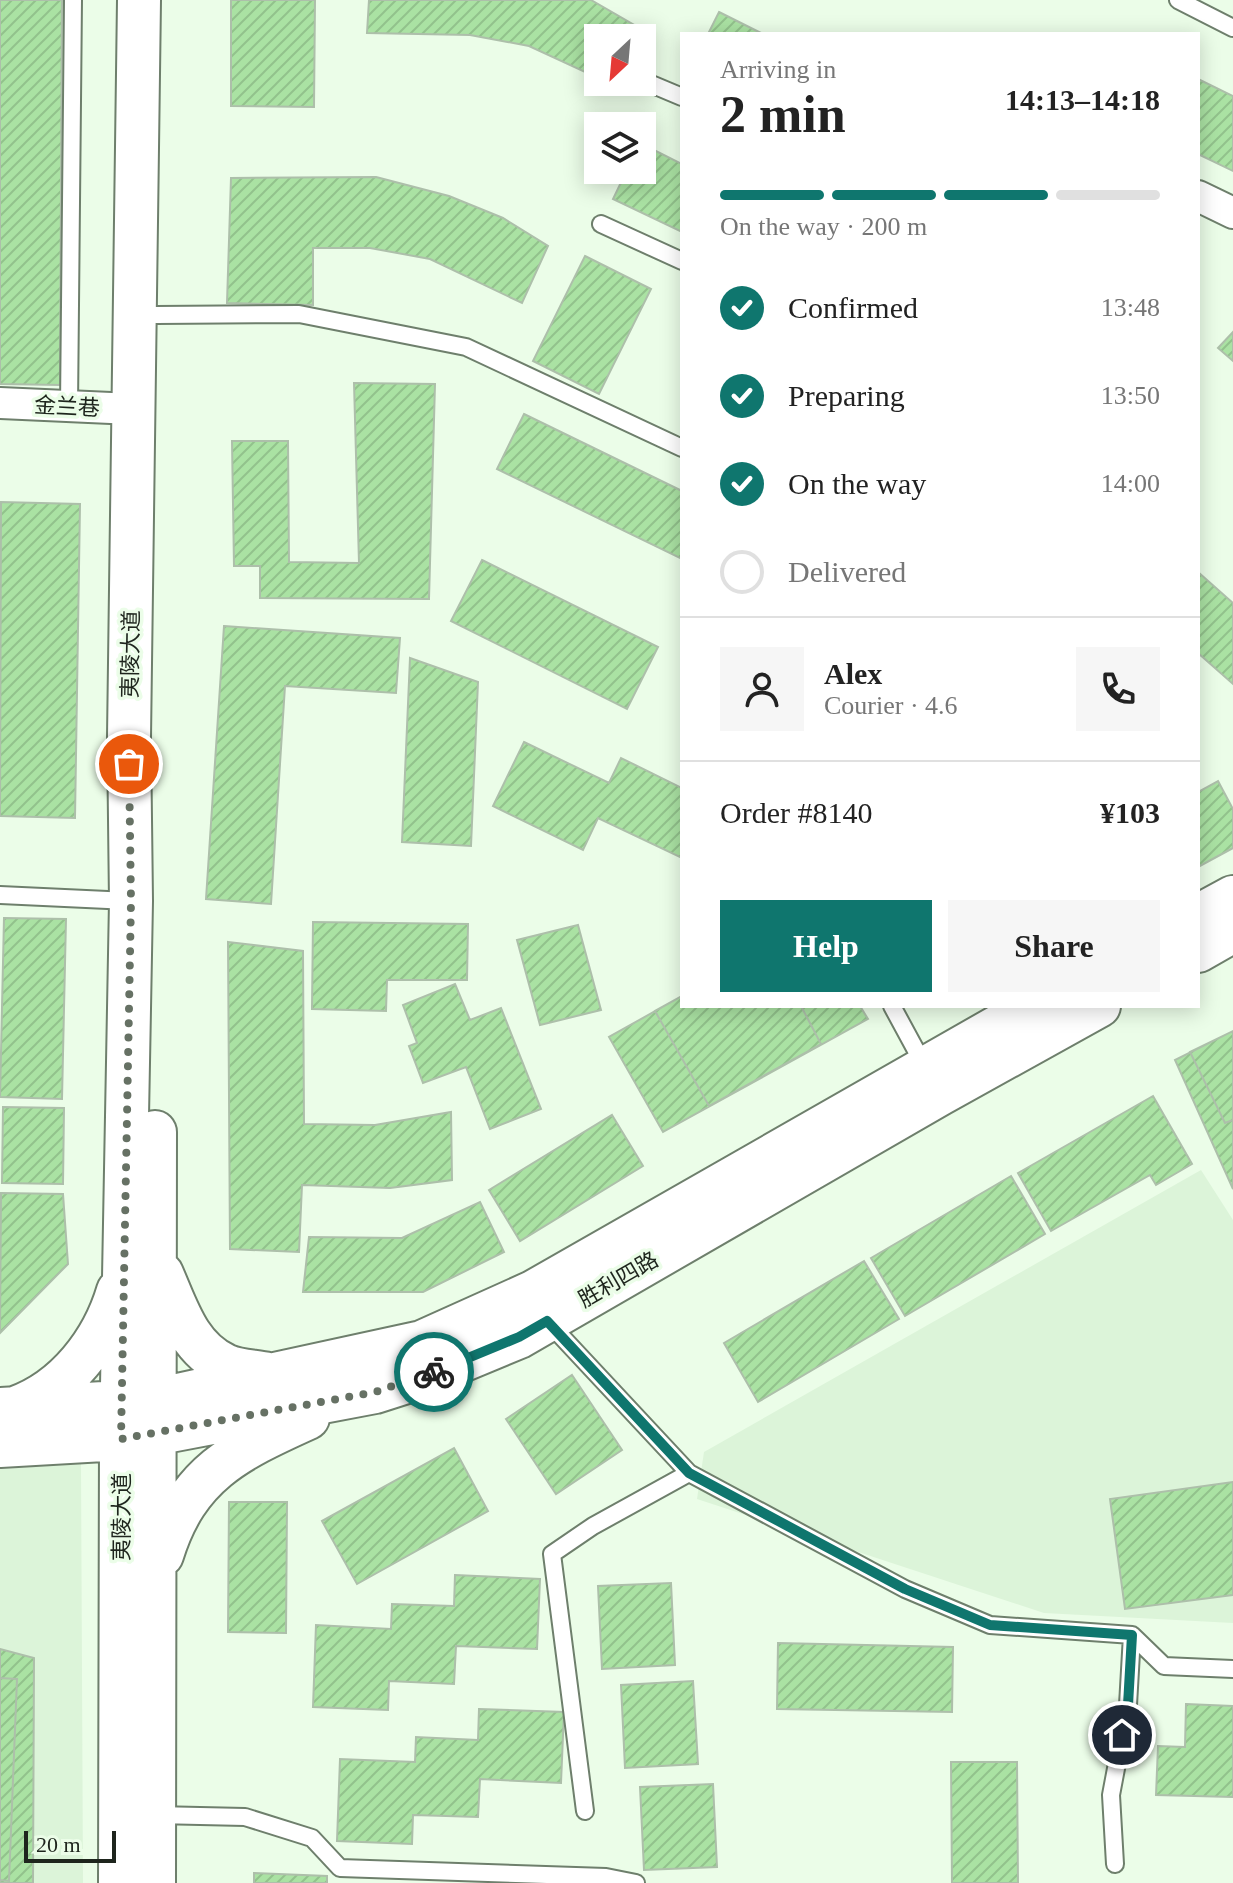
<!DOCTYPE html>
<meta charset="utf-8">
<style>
body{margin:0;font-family:"Times New Roman","Noto Sans SC",serif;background:#f6f6f6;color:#222;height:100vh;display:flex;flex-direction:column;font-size:30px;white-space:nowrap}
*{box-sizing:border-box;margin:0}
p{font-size:26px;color:#767676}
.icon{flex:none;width:44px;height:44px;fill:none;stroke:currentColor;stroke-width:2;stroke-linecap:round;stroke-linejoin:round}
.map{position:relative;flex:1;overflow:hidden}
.panel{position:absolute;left:680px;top:32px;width:520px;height:976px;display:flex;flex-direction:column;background:#fff;border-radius:0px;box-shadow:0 4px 20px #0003}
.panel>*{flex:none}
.needle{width:52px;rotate:206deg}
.fabs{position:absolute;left:584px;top:24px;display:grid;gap:16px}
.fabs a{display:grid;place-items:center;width:72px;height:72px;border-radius:0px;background:#fff;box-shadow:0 4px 20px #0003;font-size:40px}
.scale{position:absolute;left:24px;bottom:20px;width:92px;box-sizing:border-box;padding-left:8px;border:4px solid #1e251d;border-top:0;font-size:22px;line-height:28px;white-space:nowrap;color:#1e251d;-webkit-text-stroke:6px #ebfde8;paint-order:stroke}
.pin{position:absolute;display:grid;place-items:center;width:68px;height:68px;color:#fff;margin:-34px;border:4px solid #fff;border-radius:50%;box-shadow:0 2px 8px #0007}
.courier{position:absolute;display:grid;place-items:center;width:80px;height:80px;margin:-40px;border:6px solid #0f766e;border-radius:50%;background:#fff;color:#222;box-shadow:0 2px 10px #0007}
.headline em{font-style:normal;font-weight:700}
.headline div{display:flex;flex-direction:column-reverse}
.headline{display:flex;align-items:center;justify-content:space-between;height:136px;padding:0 40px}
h1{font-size:52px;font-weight:700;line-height:60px}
.bar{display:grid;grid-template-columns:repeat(4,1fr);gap:12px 8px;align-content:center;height:96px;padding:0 40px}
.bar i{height:10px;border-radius:6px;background:#e0e0e0}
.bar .selected{background:#0f766e}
.bar p{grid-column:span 4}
.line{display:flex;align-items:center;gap:20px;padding:0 40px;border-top:2px solid #e0e0e0}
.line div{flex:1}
.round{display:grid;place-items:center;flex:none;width:84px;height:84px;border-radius:0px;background:#f6f6f6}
ol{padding:0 40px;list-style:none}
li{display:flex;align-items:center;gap:24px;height:88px}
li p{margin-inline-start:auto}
li .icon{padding:8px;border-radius:50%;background:#0f766e;color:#fff;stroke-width:4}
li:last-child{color:#767676}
li i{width:44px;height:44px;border:4px solid #e0e0e0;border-radius:50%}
.cta{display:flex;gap:16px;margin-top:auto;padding:16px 40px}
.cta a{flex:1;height:92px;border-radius:0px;background:#0f766e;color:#fff;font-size:32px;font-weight:700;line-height:92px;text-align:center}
.cta a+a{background:#f6f6f6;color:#222}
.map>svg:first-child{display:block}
.built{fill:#dcf4d9}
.building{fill:url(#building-hatch);stroke:#adbfaa;stroke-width:2}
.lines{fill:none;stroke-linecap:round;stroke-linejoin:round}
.service-casing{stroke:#6e7f6c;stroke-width:20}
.minor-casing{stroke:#6e7f6c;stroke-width:34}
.secondary-casing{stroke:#6e7f6c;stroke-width:46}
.service{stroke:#fff;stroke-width:16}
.minor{stroke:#fff;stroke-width:30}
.secondary{stroke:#fff;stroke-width:42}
.done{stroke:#667164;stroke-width:8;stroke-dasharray:0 14.4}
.route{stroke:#0f766e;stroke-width:10}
.labels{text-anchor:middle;stroke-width:7;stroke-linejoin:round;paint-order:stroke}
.street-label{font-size:22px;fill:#1e251d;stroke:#ebfde8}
</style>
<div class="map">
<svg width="1233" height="1883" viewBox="0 0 1233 1883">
<defs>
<pattern id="building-hatch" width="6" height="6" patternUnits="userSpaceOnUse" patternTransform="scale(2)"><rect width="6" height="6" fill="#aae2a3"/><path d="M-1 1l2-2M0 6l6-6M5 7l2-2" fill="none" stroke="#92c28c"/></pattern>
</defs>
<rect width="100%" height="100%" fill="#ebfde8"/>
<path class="built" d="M1201,1170L1233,1220V1623L1044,1613L697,1499L704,1452Z
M81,1464L83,1883H0V1469Z"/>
<path class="building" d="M0,0H62L60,385L0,384Z
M231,0H315L314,107L231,106Z
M369,0H591L648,33L642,46V38H598V78L529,46L470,35L367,33Z
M719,12L763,34H708Z
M1198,79L1233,96V171L1198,154Z
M642,144L682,164V232L613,199L627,170H642Z
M376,177L449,196L503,218L548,246L522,303L430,259L370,248H313V305L227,303L231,178Z
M585,256L651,289L599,394L533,361Z
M1233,332V361L1218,348Z
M354,383L435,384L429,599L260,598V566H234L232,441H288L289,562L359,563Z
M524,414L682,491V559L497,469Z
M1,502L80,504L75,818L0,816Z
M482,560L658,647L627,709L451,621Z
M1198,572L1233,603V684L1198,653Z
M224,626L400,638L396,693L285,686L271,904L206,899Z
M410,658L478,682L471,846L402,842Z
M524,742L609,783L621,758L682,788V858L598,818L583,850L493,806Z
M1218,781L1233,809V848L1198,867V792Z
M4,918L66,919L62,1099L0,1097Z
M313,922L468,924L467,980H387L386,1011L312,1009Z
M578,925L601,1010L540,1025L517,940Z
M228,942L303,951L304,1124L375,1125L451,1112L452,1180L390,1188L302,1185L299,1252L230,1249Z
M455,984L470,1020L501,1008L541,1109L490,1129L466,1067L423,1083L409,1046L417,1043L403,1005Z
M682,996V1006H860L868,1019L663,1132L609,1037Z
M682,996V1006H801L821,1044L709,1106L655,1011Z
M1233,1031V1189L1175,1060Z
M1233,1031V1120L1225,1123L1190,1052Z
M1153,1096L1192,1164L1156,1185L1150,1175L1051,1231L1018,1173Z
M3,1107L64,1108L63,1184L2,1183Z
M612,1115L643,1166L520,1241L489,1190Z
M1011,1176L1045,1234L905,1316L871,1258Z
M1,1193L63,1194L68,1264L0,1333Z
M480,1202L504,1252L423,1292H303L309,1237L402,1238Z
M864,1261L899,1319L758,1402L724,1343Z
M572,1375L622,1450L556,1494L506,1419Z
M454,1448L488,1511L357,1584L322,1521Z
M1233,1482V1595L1125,1609L1110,1499Z
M229,1502H287L286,1633L228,1632Z
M455,1575L540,1579L537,1649L456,1646L454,1684L389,1681L388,1710L313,1707L316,1625L391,1629L392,1604L454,1606Z
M671,1583L675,1665L602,1669L598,1586Z
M778,1643L953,1647L952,1712L777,1709Z
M0,1649L34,1658L33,1883H0Z
M0,1678L17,1679L9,1881L0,1880Z
M693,1681L698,1764L625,1768L621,1685Z
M1186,1704L1233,1706V1797L1156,1795L1158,1746L1185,1747Z
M479,1709L564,1712L561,1783L480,1779L478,1817L413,1815L412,1844L337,1841L340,1759L415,1762L416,1737L478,1740Z
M951,1762H1017L1018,1883H952Z
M713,1784L717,1867L644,1870L640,1787Z
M254,1873L327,1876V1883H254Z"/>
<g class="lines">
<g class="service-casing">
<path id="service" d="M1178,0L1233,28
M651,84L682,97
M601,224L682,261
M156,315L299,314L466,347L682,448
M69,406L73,0
M0,895L129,901
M892,1006L925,1067
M548,1322L689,1473L905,1589L990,1625L1132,1635L1164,1666L1233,1669
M585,1811L552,1554L593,1526L689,1473
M155,1815L245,1817L312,1838L340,1868L606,1877L636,1883
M1115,1864L1111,1795L1128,1705L1132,1635"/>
</g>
<g class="minor-casing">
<path id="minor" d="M1198,196L1233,213
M0,403L133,409"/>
</g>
<g class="secondary-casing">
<path id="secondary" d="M1198,916L1233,897
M1198,951L1233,931
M162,1274C177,1308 188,1348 225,1365C237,1371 254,1371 268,1374
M15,1408C66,1390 103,1342 118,1291
M0,1409L155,1400L422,1342L533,1292L1034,1006
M0,1446L121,1439L154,1434L375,1392L425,1376L519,1337L940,1094L1099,1006
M162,1555C187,1474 235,1451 308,1418
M120,1883L121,1439L131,901L129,737L139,0
M154,1883L155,1132"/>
</g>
<use href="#service" class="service"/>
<use href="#minor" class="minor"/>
<use href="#secondary" class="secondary"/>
</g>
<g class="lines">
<path class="done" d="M129,764L131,901L121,1439L375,1392L434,1372"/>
<path class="route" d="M434,1372L519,1337L547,1321L689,1473L905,1589L990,1625L1132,1635L1128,1705L1122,1735"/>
</g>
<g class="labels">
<g class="street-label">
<text transform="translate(67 406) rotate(3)" y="8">金兰巷</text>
<text transform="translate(130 654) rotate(-89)" y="8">夷陵大道</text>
<text transform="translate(618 1279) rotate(-30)" y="8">胜利四路</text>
<text transform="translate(121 1517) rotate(-90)" y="8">夷陵大道</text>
</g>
</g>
</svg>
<div class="fabs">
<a><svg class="needle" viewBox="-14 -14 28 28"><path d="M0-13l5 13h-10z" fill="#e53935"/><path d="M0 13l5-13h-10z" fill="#767676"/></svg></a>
<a><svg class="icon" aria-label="layers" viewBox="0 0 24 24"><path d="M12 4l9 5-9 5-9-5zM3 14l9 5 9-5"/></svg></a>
</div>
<div class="scale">20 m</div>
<div class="pin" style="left:129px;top:764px;background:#ea580c"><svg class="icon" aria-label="bag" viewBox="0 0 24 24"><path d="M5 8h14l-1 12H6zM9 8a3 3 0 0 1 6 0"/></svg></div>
<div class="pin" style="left:1122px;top:1735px;background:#1f2937"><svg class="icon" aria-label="home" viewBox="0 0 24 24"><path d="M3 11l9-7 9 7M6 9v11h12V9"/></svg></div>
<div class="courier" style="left:434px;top:1372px"><svg class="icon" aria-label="bike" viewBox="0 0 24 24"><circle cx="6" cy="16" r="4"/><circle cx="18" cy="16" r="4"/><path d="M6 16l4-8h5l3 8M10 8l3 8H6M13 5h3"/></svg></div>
<section class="panel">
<div class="headline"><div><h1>2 min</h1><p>Arriving in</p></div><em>14:13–14:18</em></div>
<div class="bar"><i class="selected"></i><i class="selected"></i><i class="selected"></i><i></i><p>On the way · 200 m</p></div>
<ol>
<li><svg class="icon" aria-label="check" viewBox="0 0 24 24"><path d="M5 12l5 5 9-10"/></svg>Confirmed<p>13:48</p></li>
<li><svg class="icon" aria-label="check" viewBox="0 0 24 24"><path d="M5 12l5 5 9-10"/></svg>Preparing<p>13:50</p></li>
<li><svg class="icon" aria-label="check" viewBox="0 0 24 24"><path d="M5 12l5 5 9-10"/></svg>On the way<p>14:00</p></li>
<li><i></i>Delivered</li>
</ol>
<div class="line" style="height:144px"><a class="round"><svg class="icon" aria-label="person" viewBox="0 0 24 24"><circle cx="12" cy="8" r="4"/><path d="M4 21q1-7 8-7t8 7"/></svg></a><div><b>Alex</b><p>Courier · 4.6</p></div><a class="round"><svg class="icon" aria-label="phone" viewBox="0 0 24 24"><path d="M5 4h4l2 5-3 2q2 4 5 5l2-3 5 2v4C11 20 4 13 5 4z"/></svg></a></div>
<div class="line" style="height:104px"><div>Order #8140</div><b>¥103</b></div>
<div class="cta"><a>Help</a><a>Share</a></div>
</section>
</div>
